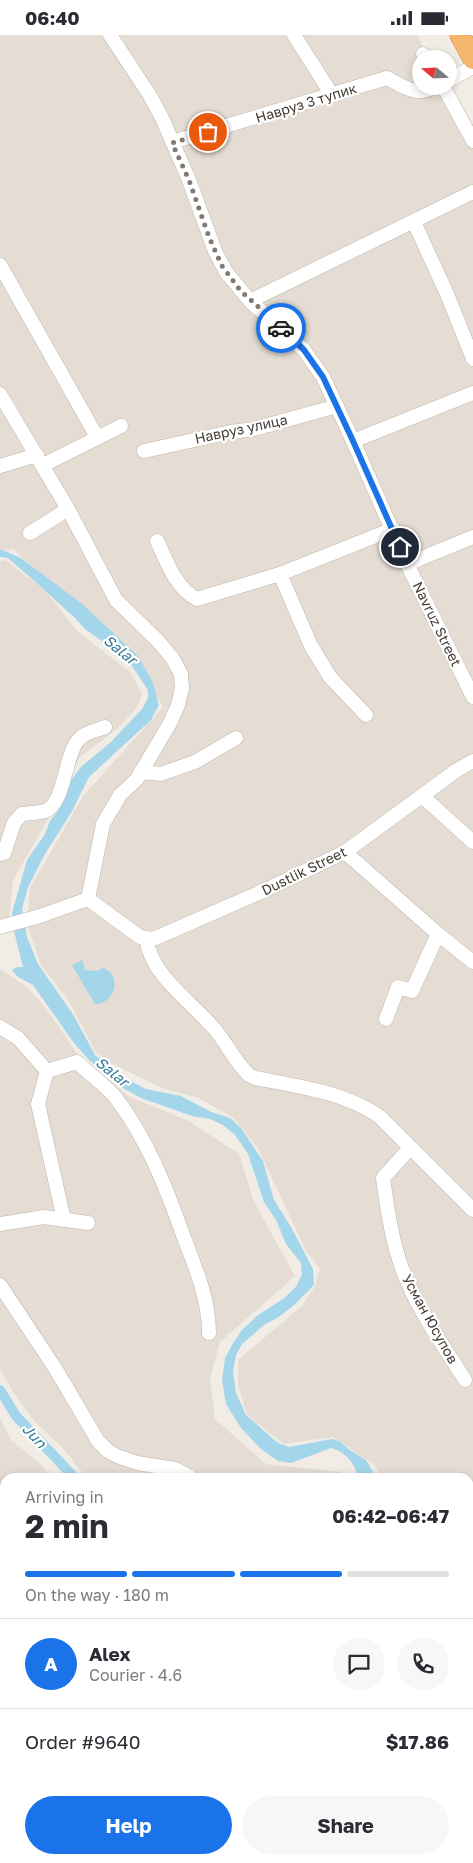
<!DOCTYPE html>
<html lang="en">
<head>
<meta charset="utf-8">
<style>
	:root { --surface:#fff; --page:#f7f7f7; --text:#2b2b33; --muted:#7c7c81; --line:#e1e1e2; --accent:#1a73e8 }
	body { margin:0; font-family:"Golos Text",sans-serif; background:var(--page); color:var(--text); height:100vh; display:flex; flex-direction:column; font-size:19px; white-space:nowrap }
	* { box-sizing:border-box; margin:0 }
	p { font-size:16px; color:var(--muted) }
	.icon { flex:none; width:28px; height:28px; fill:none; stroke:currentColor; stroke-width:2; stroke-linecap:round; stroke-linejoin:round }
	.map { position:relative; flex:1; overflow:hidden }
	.side { position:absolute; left:0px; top:1438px; width:474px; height:391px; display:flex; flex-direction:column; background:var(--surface); border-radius:15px 15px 0 0; box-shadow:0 2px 8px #0003 }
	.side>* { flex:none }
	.needle { width:32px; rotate:289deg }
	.buttons { position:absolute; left:412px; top:15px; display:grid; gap:10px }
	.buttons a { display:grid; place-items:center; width:45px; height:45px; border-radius:50%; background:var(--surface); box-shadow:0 2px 8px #0003; font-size:25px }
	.pin { position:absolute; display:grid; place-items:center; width:42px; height:42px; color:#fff; margin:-21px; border:2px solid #fff; border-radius:50%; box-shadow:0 1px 5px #0007 }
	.courier { position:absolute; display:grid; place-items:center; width:50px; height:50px; margin:-25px; border:4px solid #1a73e8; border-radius:50%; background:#fff; color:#222; box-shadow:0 1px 6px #0007 }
	.summary em { font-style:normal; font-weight:700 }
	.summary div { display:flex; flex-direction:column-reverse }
	.summary { display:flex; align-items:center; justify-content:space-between; height:85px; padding:0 25px }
	h1 { font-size:32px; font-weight:700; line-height:38px }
	.bar { display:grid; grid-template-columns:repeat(4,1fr); gap:8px 5px; align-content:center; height:60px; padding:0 25px }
	.bar i { height:6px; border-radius:4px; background:var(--line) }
	.bar .selected { background:var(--accent) }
	.bar p { grid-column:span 4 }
	.line { display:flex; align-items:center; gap:12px; padding:0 25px; border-top:1px solid var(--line) }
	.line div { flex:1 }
	.round { display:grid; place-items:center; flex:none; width:52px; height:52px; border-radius:26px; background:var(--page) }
	.action { display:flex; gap:10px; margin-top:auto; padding:10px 25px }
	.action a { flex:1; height:58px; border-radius:30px; background:var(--accent); color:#fff; font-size:20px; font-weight:700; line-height:58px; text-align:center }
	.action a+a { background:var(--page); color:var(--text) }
	.status { display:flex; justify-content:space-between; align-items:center; height:35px; padding:0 25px; background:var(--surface); direction:ltr }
	.status svg { height:14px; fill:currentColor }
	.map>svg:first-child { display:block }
</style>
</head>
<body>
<div class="status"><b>06:40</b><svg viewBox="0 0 49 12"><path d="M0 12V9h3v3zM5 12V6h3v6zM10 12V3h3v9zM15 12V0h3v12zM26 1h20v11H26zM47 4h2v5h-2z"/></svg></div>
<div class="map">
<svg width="473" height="1828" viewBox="0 0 473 1828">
	<rect width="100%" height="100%" fill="#f1ece5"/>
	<g fill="#e5ddd3">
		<polygon points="0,0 417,0 430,24 421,24 421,51 445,51 473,105 473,1472 469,1472 469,1442 381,1442 375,1430 333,1402 284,1409 247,1380 238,1350 238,1325 303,1270 314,1253 320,1234 306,1216 259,1115 234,1083 199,1063 162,1053 110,1028 96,1017 68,965 41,930 27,890 30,853 83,761 163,672 134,622 13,514 0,516"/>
		<polygon points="5,525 45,555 77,596 130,637 142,658 138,671 118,693 80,722 39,800 13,845 9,885 0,886 0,526"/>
		<polygon points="0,934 27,952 48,976 77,1019 128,1061 189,1086 239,1119 254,1167 295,1241 220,1307 210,1343 215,1384 266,1429 340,1437 341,1442 86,1442 62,1412 35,1387 13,1357 0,1334"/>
		<polygon points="0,1383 11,1405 41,1429 50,1442 5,1442 5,1824 445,1824 444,1828 0,1828"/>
		<polygon points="469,1492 473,1492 473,1761 469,1753"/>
	</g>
	<g fill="#a4d6eb">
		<path d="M0 514 21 523 81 568 137 620 152 645 159 670 151 685 89 742 71 778 45 819 28 852 22 874 27 902 38 929 74 981 95 1020 121 1041 146 1054 181 1061 211 1077 230 1083 241 1093 263 1126 274 1165 291 1192 313 1234 314 1250 293 1271 277 1283 264 1290 242 1309 236 1320 233 1337 236 1358 246 1380 278 1408 289 1412 332 1404 339 1406 350 1415 366 1425 376 1442H357C356 1428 344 1416 331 1413L291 1428 278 1426 261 1414 241 1393 226 1369 222 1345 225 1323 232 1310 242 1295 258 1280 283 1264 296 1252 302 1239 301 1228 286 1209 276 1185 264 1167 248 1119 235 1100 223 1090 210 1084 192 1081 141 1063 121 1052 89 1025 74 1008 33 950 18 942 12 935 17 932H23L14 896 12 878 27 825 45 799 50 786 60 773 68 749 81 732 111 707 142 674 148 663V655L128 625 85 594 75 583 40 551 8 523 0 522Z"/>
		<path d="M82 925 85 935 97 936 103 933C124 941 114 970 95 969L72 930Z"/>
	</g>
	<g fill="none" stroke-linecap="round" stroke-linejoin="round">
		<g stroke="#a4d6eb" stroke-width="10">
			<polyline points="0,1355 16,1381 74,1442"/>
			<polyline points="457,1828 459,1824"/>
		</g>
		<defs>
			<g id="minor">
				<polyline points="110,0 149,59 162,83 189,145 215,216 226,237 250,266 304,315 323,342 353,406 407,529 473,662"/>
				<polyline points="294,0 332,60"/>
				<polyline points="423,19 426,24"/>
				<polyline points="449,45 473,32"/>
				<polyline points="443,51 473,106"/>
				<path d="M172 107 387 43C406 53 416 62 437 51"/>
				<polyline points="414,187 447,259 473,324"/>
				<polyline points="0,230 97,402"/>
				<polyline points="250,266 473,157"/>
				<polyline points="0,359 68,474 116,565 158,606 173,624 181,639 182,653 178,670 170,688 137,744 120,760 103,789 88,864"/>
				<polyline points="353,406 473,358"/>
				<polyline points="144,416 231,397 254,394 337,371"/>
				<polyline points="43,430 121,391"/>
				<polyline points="0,431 37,420"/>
				<polyline points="30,498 68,474"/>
				<path d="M157 506C167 526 175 553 197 564L280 539 393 494"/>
				<polyline points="407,529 473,502"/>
				<polyline points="280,539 311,611 330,642 366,680"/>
				<polyline points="141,737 161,739 195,727 236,703"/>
				<polyline points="422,761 473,807"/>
				<polyline points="345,817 438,899 473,927"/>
				<path d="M0 819 4 818 14 788 22 779C29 778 38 778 45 776 66 768 64 718 80 703 86 697 98 695 105 692"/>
				<polyline points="88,864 140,902 152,904 158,902 263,856 345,817 457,735 473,726"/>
				<polyline points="0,892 40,881 88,864"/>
				<path d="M146 904C153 944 193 967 217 997 228 1011 236 1028 249 1040L255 1043C297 1051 343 1057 379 1081L473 1175"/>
				<polyline points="386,984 398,952 412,956 438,899"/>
				<polyline points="0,992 18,1003 47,1036"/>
				<path d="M47 1036 77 1027C89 1039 106 1050 116 1063 147 1104 166 1152 183 1200 195 1232 209 1263 209 1298"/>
				<polyline points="47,1036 38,1069 64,1185"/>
				<path d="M410 1113 383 1143C388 1179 393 1215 408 1248 422 1281 446 1315 465 1345"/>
				<polyline points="0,1189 44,1182 88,1188"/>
				<polyline points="0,1250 55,1333 98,1406 108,1416 117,1421 137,1428 175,1434 190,1442"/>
				<polyline points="0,1518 5,1516"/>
				<polyline points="0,1692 5,1694"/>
				<polyline points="469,1760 473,1769"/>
				<polyline points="130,1824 132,1828"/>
				<polyline points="256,1828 262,1824"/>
			</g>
			<polyline id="highway" points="460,0 473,24"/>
		</defs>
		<use href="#minor" stroke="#bfb6ab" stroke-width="15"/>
		<use href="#highway" stroke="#d28a3e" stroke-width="21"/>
		<use href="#minor" stroke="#fff" stroke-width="14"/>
		<use href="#highway" stroke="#f4b76d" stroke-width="20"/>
	</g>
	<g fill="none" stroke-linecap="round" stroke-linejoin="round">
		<polyline stroke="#807a73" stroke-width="5" stroke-dasharray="0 9" points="208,97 172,108 189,145 209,202 222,231 240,255 281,293"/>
		<polyline stroke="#1a73e8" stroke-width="6" points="281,293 304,315 323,342 353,406 400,512"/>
	</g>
	<g text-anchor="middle" stroke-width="4.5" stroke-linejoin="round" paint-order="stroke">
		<g font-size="14" fill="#433c35" stroke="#fff">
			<text transform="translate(306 68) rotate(-17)" y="5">Навруз 3 тупик</text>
			<text transform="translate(241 394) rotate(-12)" y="5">Навруз улица</text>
			<text transform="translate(437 589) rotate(64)" y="5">Navruz Street</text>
			<text transform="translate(304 836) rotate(-26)" y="5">Dustlik Street</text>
			<text transform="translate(430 1284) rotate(61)" y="5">Усман Юсупов</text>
		</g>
		<g font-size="15" font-style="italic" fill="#327998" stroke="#fff">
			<text transform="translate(120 615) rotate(39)" y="5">Salar</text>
			<text transform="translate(112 1037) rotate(39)" y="5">Salar</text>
			<text transform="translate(34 1401) rotate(47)" y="5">Jun</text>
		</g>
	</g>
</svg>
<div class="buttons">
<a><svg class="needle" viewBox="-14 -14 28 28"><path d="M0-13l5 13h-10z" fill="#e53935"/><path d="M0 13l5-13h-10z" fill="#7c7c81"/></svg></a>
</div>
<div class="pin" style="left:208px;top:97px;background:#ea580c"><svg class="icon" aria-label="bag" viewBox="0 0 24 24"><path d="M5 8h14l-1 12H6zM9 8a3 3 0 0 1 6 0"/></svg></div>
<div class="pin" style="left:400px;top:512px;background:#1f2937"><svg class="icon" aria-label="home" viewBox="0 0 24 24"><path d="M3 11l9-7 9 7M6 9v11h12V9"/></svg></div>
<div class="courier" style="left:281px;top:293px"><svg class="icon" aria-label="car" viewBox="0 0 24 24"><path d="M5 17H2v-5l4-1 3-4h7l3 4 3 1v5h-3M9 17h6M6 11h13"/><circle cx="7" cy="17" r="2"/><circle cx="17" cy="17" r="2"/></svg></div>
<section class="side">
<div class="summary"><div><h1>2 min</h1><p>Arriving in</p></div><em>06:42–06:47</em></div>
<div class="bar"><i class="selected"></i><i class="selected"></i><i class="selected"></i><i></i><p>On the way · 180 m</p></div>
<div class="line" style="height:90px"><b class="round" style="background:var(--accent);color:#fff">A</b><div><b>Alex</b><p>Courier · 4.6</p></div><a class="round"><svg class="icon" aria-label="chat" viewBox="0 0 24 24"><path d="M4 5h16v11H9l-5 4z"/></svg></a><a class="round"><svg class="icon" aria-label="phone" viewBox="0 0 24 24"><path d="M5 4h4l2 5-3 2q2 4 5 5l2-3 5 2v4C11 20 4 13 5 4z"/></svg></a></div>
<div class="line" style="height:65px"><div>Order #9640</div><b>$17.86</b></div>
<div class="action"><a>Help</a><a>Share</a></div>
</section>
</div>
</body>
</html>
